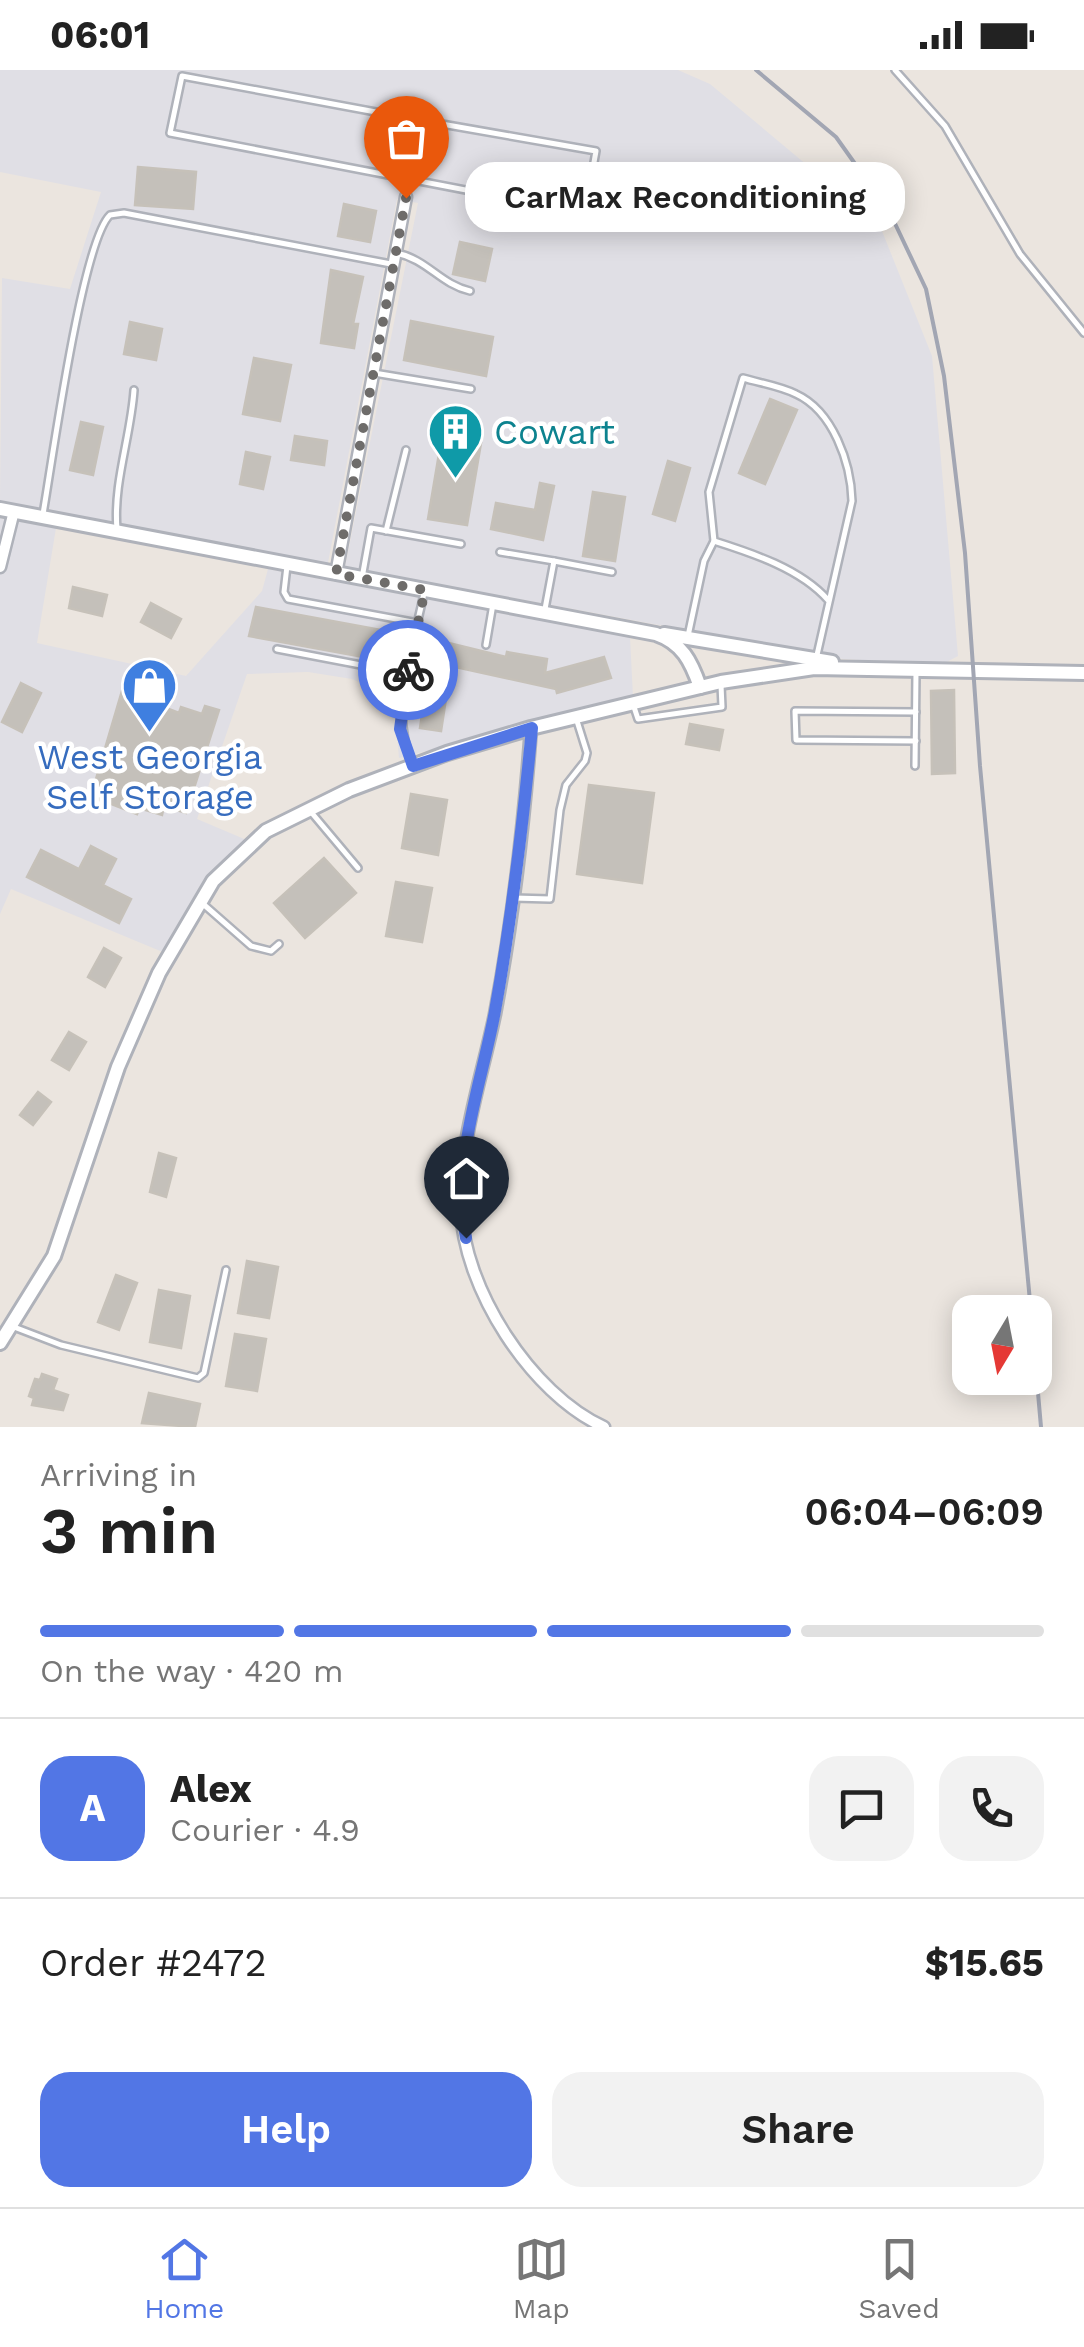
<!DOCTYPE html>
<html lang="en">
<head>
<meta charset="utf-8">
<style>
	:root { --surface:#fff; --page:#f2f2f2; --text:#222; --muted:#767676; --line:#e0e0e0; --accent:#5276e5 }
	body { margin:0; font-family:"Work Sans",sans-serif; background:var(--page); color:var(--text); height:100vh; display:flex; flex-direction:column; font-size:38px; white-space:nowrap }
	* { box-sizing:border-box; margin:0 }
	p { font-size:32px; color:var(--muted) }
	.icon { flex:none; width:55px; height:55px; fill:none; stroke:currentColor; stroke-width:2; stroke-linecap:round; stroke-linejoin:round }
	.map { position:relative; height:1357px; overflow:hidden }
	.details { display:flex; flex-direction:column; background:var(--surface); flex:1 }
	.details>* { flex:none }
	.needle { width:65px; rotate:190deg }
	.fabs { position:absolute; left:952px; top:1225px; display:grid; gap:20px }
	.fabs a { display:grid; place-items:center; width:100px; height:100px; border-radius:20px; background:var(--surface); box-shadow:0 5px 25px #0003; font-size:50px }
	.pin { position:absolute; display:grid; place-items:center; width:85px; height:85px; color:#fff; margin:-102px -42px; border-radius:50% 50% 50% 0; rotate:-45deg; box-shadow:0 0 10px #0007 }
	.pin .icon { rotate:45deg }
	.courier { position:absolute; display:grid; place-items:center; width:100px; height:100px; margin:-50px; border:8px solid #5276e5; border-radius:50%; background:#fff; color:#222; box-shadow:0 2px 12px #0007 }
	.bubble { position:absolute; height:70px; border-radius:30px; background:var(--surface); box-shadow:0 5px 25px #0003; font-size:32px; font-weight:600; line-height:70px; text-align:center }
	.summary em { font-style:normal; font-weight:600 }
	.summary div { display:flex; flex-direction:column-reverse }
	.summary { display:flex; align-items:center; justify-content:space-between; height:170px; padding:0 40px }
	h1 { font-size:65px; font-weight:600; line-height:75px }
	.bar { display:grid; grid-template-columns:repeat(4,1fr); gap:15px 10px; align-content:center; height:120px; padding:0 40px }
	.bar i { height:12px; border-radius:8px; background:var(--line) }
	.bar .selected { background:var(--accent) }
	.bar p { grid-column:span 4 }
	.line { display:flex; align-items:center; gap:25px; padding:0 40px; border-top:2px solid var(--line) }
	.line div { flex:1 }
	.round { display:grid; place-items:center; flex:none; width:105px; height:105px; border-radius:30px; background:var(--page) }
	.action { display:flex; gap:20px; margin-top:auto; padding:20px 40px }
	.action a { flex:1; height:115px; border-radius:30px; background:var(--accent); color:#fff; font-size:40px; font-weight:600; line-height:115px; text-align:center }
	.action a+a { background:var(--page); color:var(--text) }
	.status { display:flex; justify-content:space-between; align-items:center; height:70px; padding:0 50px; background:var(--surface); direction:ltr }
	.status svg { height:28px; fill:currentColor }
	.dock { display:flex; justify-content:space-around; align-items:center; height:140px; border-top:2px solid var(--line); background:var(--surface); font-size:28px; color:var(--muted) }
	.dock a { display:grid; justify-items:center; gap:5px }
	.dock .selected { color:var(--accent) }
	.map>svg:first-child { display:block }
</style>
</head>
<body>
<div class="status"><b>06:01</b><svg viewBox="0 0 49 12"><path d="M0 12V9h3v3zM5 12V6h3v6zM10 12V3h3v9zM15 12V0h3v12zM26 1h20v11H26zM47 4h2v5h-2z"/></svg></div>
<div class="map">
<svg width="1084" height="1357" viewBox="0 0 1084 1357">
	<rect width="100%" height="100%" fill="#ebe5df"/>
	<g fill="#e0dfe5">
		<polygon points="0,0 678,0 710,14 880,156 932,286 958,586 941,595 843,589 345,497 418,133 397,129 327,498 0,432 2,208 70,219 101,122 0,102"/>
		<polygon points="0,448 56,458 37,573 186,606 262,521 268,499 630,567 633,627 399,688 395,643 381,622 352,609 308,602 247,604 197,749 249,771 165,883 11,819 0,844"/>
	</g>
	<g fill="#c4c0ba" stroke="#c6c1b9" stroke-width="2.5">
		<polygon points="138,97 196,102 193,139 135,135"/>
		<polygon points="344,134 376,141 370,172 338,166"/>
		<polygon points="460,172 492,179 485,211 453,204"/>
		<polygon points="331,200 363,207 353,254 358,254 354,278 321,273"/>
		<polygon points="411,251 493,267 486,306 404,290"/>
		<polygon points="130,252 162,259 156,290 124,284"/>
		<polygon points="254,288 291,295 280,351 243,344"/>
		<polygon points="770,329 797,340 765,414 739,403"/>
		<polygon points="81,352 103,357 93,405 70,400"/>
		<polygon points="295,366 327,371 324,395 291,390"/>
		<polygon points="442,366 481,373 467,455 428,449"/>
		<polygon points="246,382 270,387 263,419 240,414"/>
		<polygon points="668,391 690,398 675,451 653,444"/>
		<polygon points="540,413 554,416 543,470 491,459 496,433 535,440"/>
		<polygon points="593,422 625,427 615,491 583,486"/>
		<polygon points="73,517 107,525 102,546 69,538"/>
		<polygon points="151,533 181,549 171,568 141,552"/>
		<polygon points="256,537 408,565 402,594 249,566"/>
		<polygon points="420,566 506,587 507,582 547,589 545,603 604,587 611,608 557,623 556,619 451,596 441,661 420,658 428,605 414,602"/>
		<polygon points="21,613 41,623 22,662 2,652"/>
		<polygon points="954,620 955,703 932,704 931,621"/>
		<polygon points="122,621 179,643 181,637 202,644 205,636 219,640 186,743 164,736 162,745 139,738 137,744 91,726"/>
		<polygon points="690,654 723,660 719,680 686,674"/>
		<polygon points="589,715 654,723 642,813 577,804"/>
		<polygon points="411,724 447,730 438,785 402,778"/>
		<polygon points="91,776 116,789 103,815 131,829 119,853 27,807 41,780 79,799"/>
		<polygon points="324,788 356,823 305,868 274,833"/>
		<polygon points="396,812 432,818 422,872 386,866"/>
		<polygon points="104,878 121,888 105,917 88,907"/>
		<polygon points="69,962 86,972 69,1000 52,990"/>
		<polygon points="38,1022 51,1032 33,1055 20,1045"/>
		<polygon points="159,1083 176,1088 166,1127 150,1122"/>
		<polygon points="247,1191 278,1197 269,1248 238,1243"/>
		<polygon points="116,1205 137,1213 119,1260 98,1252"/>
		<polygon points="159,1220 190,1226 181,1278 150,1272"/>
		<polygon points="235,1264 266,1269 257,1321 226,1316"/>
		<polygon points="42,1304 57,1309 53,1320 68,1325 63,1340 32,1335 34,1328 29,1326 35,1309 40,1310"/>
		<polygon points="149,1323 200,1334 195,1357 142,1353"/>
	</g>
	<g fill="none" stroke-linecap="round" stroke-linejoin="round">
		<defs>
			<g id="service">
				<polyline points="895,0 945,56 1020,184 1084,263"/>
				<polyline points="406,125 419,50 182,6 170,63 585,143 596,81 419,50"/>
				<path d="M396 183C427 189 440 214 470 221"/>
				<polyline points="374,303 471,319"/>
				<path d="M43 444C52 393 82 172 110 145L124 143 391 194"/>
				<path d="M117 459C113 413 131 366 134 320"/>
				<polyline points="386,461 406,380"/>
				<polyline points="500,482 554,491"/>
				<polyline points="287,496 284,522 288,529 418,553"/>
				<polyline points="362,508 371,458 461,474"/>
				<polyline points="545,539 554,491 612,502"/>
				<polyline points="688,566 704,491 714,471"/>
				<polyline points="486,575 493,534"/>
				<polyline points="277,579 408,604"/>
				<path d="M817 585 852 431C851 393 833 341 796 324 780 316 760 313 743 308L709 422 714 471C752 483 801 499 828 530"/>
				<polyline points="633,634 638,649 722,637 721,615"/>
				<polyline points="916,642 795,641 796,670 916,671"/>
				<path d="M412 693C389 640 413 578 424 523"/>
				<polyline points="915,696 916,602"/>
				<polyline points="311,742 358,798"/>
				<polyline points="514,828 550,829 560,740 566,715 585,691 587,683 577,651"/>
				<polyline points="202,833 251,876 271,881 279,874"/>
				<polyline points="14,1257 61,1275 198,1308 204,1303 226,1200"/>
			</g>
			<g id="minor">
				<polyline points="0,497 14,441"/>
				<polyline points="336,504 406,127"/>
				<path d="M531 658C524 754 513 849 495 944 482 1007 459 1072 461 1138 463 1218 531 1324 604 1357"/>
			</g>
			<g id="tertiary">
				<path d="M0 439 656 564C682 573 691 591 700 617"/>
				<polyline points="664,564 832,592"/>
				<polyline points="0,1273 54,1186 118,997 159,903 213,811 266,761 349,720 447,683 531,658 721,612 814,598 1084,603"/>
			</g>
		</defs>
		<use href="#service" stroke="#afb2ba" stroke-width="10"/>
		<use href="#minor" stroke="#afb2ba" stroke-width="15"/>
		<use href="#tertiary" stroke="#afb2ba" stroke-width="18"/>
		<use href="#service" stroke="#fff" stroke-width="5"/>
		<use href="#minor" stroke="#fff" stroke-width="10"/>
		<use href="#tertiary" stroke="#fff" stroke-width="12"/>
		<g stroke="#a2a6b3" stroke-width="4">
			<polyline points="756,0 836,67 890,143 926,219 944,306 965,483 980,696 1031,1242"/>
			<polyline points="1035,1289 1041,1357"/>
		</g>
	</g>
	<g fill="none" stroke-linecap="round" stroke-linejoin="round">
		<polyline stroke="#6e6c6a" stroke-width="10" stroke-dasharray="0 18" points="406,128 336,504 425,520 408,600"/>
		<path stroke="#5276e5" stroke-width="12" d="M408 600 400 659 413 696 532 658C523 753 512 847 495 941 481 1016 451 1092 466 1168"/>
	</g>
	<defs>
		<symbol id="building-pin" viewBox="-11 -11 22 30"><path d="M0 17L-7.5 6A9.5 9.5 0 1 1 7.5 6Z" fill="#0f9aa8" stroke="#fff"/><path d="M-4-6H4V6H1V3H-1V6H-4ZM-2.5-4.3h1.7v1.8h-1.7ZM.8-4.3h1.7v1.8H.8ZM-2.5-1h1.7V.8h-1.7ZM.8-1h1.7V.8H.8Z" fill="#fff"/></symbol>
		<symbol id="shop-pin" viewBox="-11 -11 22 30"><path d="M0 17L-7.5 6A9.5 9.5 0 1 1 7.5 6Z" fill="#3f7fe0" stroke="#fff"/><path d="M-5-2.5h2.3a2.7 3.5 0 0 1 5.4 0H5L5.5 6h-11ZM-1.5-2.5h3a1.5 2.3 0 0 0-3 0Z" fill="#fff"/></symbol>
	</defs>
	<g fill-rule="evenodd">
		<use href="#building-pin" x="424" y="330" width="63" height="86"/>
		<use href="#shop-pin" x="118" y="584" width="63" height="86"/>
	</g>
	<g text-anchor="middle" stroke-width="9" stroke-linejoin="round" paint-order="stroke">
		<g font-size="35" fill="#0d838f" stroke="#fff" text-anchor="start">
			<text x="494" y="374">Cowart</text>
		</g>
		<g font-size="35" fill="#366cbe" stroke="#fff">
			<text x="150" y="699">West Georgia<tspan x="150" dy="40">Self Storage</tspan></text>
		</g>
	</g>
</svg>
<div class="fabs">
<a><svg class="needle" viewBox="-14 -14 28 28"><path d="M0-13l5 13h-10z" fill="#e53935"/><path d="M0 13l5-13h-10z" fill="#767676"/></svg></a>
</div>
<div class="pin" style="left:406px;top:128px;background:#ea580c"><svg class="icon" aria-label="bag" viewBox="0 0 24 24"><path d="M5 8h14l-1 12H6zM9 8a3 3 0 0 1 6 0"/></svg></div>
<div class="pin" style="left:466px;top:1168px;background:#1f2937"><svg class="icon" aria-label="home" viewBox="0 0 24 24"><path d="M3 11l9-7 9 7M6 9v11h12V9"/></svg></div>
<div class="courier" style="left:408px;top:600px"><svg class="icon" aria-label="bike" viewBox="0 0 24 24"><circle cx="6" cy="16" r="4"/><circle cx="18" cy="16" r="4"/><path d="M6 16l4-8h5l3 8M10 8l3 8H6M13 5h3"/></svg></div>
<div class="bubble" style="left:465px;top:92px;width:440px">CarMax Reconditioning</div>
</div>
<section class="details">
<div class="summary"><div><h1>3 min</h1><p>Arriving in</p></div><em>06:04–06:09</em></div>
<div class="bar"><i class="selected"></i><i class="selected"></i><i class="selected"></i><i></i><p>On the way · 420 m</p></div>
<div class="line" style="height:180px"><b class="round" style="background:var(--accent);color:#fff">A</b><div><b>Alex</b><p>Courier · 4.9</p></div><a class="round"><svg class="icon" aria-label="chat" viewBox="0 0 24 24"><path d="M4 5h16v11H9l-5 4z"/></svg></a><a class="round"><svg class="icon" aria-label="phone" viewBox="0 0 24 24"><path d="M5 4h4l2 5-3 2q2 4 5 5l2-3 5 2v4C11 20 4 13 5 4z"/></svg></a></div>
<div class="line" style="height:130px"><div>Order #2472</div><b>$15.65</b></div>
<div class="action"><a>Help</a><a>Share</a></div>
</section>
<nav class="dock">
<a class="selected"><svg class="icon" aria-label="home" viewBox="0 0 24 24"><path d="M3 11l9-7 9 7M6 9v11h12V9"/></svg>Home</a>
<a><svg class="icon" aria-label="map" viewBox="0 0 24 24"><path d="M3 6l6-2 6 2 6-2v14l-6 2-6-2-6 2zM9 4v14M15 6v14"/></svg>Map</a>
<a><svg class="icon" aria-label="saved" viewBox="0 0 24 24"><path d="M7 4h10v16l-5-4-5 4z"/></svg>Saved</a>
</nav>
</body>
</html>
